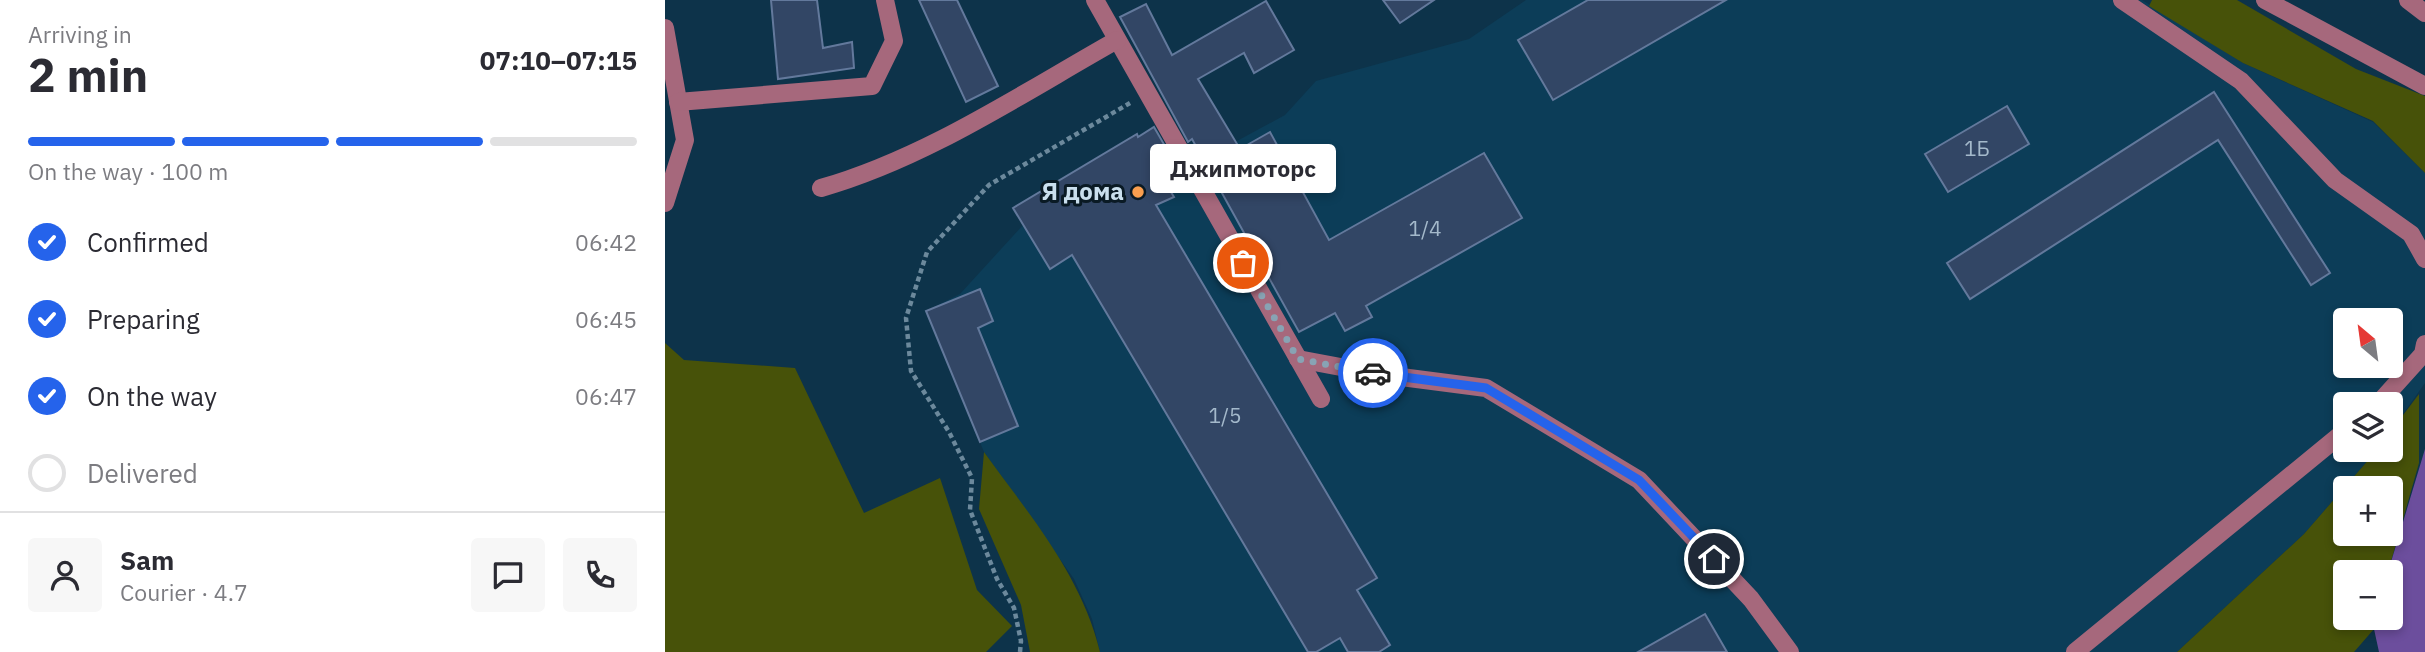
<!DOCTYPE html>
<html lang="en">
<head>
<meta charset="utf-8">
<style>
	:root { --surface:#fff; --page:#f7f7f7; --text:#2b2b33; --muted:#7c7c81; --line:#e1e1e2; --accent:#2563eb }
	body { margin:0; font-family:"IBM Plex Sans",sans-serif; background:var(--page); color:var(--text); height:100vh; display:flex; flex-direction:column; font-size:26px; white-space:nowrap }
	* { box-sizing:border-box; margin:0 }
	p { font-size:23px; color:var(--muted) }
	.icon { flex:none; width:38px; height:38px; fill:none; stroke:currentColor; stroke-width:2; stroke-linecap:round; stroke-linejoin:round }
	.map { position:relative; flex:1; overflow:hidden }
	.drawer { display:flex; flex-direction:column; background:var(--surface); width:665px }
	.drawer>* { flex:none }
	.needle { width:46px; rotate:331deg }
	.tools { position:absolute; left:1668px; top:308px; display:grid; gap:14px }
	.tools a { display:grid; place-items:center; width:70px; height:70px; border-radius:7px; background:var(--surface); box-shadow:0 4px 10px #0003; font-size:35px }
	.pin { position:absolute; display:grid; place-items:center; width:60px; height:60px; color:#fff; margin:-30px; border:4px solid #fff; border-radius:50%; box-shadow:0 2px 7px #0007 }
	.courier { position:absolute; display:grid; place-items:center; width:70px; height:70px; margin:-35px; border:5px solid #2563eb; border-radius:50%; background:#fff; color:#222; box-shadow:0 2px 9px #0007 }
	.bubble { position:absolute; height:49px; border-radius:7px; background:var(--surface); box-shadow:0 4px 10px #0003; font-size:23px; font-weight:800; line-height:49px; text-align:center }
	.head em { font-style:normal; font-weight:800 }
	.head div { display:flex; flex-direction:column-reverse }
	.head { display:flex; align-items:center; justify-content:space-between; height:119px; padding:0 28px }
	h1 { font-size:46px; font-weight:800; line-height:52px }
	.bar { display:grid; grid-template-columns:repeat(4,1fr); gap:10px 7px; align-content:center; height:84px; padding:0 28px }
	.bar i { height:9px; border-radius:5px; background:var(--line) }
	.bar .current { background:var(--accent) }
	.bar p { grid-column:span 4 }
	.line { display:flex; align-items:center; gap:18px; padding:0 28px; border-top:2px solid var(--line) }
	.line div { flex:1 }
	.round { display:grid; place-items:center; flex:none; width:74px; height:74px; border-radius:7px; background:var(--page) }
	ol { padding:0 28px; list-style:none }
	li { display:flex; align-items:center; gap:21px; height:77px }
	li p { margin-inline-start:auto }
	li .icon { padding:7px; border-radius:50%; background:var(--accent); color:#fff; stroke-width:4 }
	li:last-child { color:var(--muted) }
	li i { width:38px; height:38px; border:4px solid var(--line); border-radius:50% }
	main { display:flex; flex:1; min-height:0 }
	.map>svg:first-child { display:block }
</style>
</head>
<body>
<main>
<section class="drawer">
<div class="head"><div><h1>2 min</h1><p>Arriving in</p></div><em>07:10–07:15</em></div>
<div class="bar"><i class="current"></i><i class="current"></i><i class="current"></i><i></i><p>On the way · 100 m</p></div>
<ol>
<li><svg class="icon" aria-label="check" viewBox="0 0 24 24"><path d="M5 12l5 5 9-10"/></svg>Confirmed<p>06:42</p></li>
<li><svg class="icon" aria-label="check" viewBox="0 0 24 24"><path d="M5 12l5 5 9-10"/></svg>Preparing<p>06:45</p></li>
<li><svg class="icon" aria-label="check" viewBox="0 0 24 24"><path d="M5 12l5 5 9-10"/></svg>On the way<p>06:47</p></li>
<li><i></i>Delivered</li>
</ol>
<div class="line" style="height:126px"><a class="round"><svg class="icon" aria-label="person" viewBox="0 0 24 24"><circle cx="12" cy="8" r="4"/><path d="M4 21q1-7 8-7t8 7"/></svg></a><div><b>Sam</b><p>Courier · 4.7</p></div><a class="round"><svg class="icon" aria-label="chat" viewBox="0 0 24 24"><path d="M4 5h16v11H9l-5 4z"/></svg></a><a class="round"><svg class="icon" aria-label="phone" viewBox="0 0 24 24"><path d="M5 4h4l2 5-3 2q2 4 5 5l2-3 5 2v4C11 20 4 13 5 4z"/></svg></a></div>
</section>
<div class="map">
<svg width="1760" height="652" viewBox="0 0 1760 652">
	<rect width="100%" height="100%" fill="#0d334a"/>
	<path fill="#0c3d58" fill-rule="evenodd" d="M861 0H1477L1578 63 1708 122 1760 173V383L1726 431V404H1680V450H1712L1639 534 1512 652H435L427 619 409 579 319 452 261 311 295 294 358 225 348 208 472 134 500 180 620 115 651 81 804 39ZM1680 320H1726V366H1680Z"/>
	<g fill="#475209" fill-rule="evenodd">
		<polygon points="1487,0 1572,0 1691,69 1760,96 1760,173 1708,121 1578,63 1484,6"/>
		<polygon points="0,343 19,360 130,368 199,513 275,478 312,590 347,626 321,652 0,652"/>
		<path d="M1754 394V463L1723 572H1680V618H1712L1709 629 1689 652H1512L1639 534 1712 450H1726V431ZM1680 488H1726V534H1680Z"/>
		<path d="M319 452C365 516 416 574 435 652H365L356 605 314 509Z"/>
	</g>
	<polygon fill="#6c4e9d" points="1760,449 1760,652 1714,652 1709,629 1712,618 1726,618 1723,572"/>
	<g fill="#324665" stroke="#63799c" stroke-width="2">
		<polygon points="106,0 152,0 158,48 187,42 189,68 113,79"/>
		<polygon points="254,0 292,0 333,86 301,102"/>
		<polygon points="718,0 769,0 735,23"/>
		<polygon points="923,0 1061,0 888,100 853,40"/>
		<polygon points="601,1 629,50 589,73 579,53 533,79 575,149 605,132 664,240 819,153 857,218 701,306 707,317 680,331 670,313 634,332 527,139 523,142 455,17 481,4 507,55"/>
		<polygon points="1549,92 1665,273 1646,285 1553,140 1305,299 1282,263"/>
		<polygon points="1342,106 1364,144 1283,192 1260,154"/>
		<polygon points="489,127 504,153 488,162 509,197 491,205 712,578 692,590 725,645 714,652 683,652 675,638 651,652 643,652 407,255 385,269 348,208 472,134 473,137"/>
		<polygon points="315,289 328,321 313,328 353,426 315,442 261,311"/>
		<polygon points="1040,614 1062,652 973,652"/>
	</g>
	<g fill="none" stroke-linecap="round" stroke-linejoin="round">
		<polyline stroke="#6c899c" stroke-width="4.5" stroke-dasharray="5 3.5" stroke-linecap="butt" points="355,652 356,641 349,608 332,579 305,510 307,478 284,432 246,371 241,318 262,252 324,185 465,103"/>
		<g stroke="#a6687c" stroke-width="18">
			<polyline points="430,0 656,399"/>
			<polyline points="1457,0 1576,81 1670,180 1746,234 1760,259"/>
			<polyline points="1600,0 1760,86"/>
			<polyline points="1743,0 1760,13"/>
			<polyline points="0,28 20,140 0,203"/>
			<polyline points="13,102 207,86 229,41 220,0"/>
			<path d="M156 188C261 158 356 94 452 40"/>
			<polyline points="633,359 713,374 821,388 974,480 1086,599 1125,652"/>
			<polyline points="1713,404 1758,354 1760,344"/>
			<polyline points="1410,652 1680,431"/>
		</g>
	</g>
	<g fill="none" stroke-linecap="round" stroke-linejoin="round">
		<polyline stroke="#88a3b4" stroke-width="7" stroke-dasharray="0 12.6" points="578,263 633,359 708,373"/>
		<polyline stroke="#2563eb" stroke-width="9" points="708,373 821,388 974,480 1049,559"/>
	</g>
	<circle fill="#fa9f4f" stroke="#0a1a24" stroke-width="2.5" cx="473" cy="192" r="7"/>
	<g text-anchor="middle" stroke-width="6" stroke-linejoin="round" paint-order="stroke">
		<g font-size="21" fill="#a4b9cb">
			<text x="1312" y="156">1Б</text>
			<text x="760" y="236">1/4</text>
			<text x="560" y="423">1/5</text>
		</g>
		<g font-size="24" font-weight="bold" fill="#cadfed" stroke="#0a1a24" text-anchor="end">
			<text x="459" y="200">Я дома</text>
		</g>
	</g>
</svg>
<div class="tools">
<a><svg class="needle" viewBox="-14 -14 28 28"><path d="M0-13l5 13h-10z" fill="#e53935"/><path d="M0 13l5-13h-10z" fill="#7c7c81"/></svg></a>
<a><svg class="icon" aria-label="layers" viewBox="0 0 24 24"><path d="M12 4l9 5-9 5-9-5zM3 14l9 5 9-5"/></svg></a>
<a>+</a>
<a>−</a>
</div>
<div class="pin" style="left:578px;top:263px;background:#ea580c"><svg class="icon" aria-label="bag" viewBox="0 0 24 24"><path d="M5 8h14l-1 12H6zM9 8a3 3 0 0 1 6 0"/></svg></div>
<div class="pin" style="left:1049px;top:559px;background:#1f2937"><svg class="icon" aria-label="home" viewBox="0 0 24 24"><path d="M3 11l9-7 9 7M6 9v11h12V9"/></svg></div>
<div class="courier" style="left:708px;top:373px"><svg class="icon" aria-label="car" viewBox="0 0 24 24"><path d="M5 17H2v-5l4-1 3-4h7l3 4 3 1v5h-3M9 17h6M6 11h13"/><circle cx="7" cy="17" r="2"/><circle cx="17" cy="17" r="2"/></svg></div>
<div class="bubble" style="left:485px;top:144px;width:186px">Джипмоторс</div>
</div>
</main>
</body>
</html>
